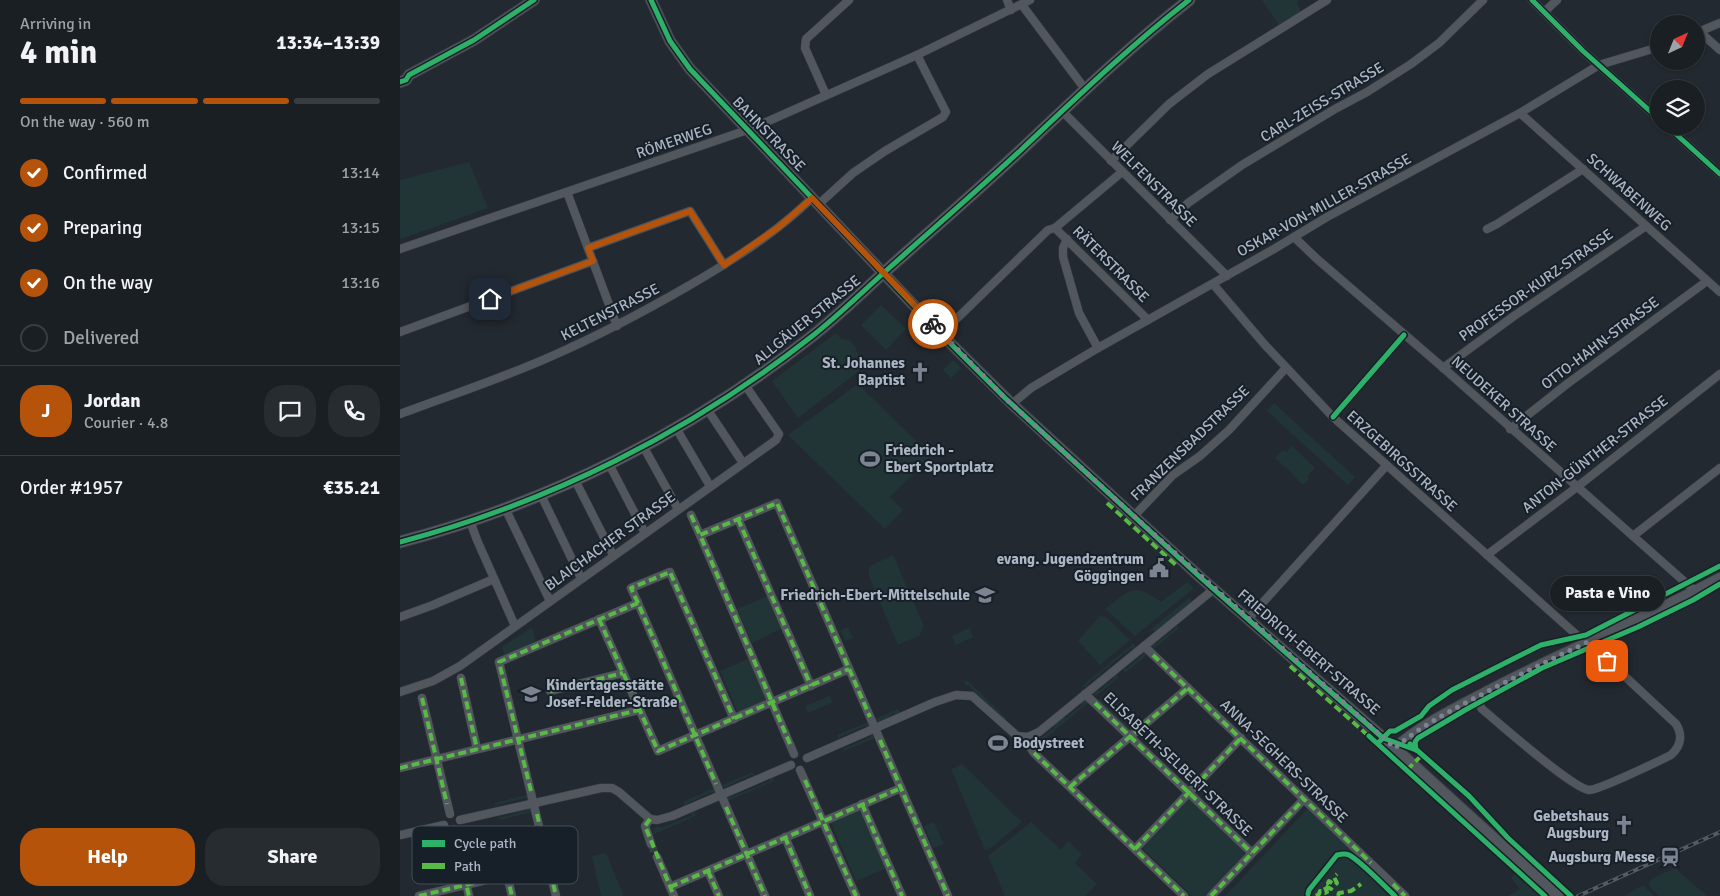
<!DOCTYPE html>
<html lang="en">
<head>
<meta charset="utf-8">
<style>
	:root { --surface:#1a1f24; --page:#272c31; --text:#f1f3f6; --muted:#9fa2a6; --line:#383d41; --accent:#b45309 }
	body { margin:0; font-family:Signika,sans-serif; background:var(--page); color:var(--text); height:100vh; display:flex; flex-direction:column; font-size:19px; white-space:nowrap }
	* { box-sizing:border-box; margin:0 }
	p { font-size:16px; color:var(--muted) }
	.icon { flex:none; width:28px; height:28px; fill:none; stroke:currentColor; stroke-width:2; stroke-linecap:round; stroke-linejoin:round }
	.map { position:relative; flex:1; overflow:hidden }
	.panel { display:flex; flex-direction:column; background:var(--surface); width:400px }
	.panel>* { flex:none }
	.needle { width:32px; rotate:43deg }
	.buttons { position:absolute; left:1250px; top:15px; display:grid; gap:10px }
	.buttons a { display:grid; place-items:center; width:55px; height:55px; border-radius:50%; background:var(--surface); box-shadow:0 1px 4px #0004,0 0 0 1px var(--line); font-size:25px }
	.pin { position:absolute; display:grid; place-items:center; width:42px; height:42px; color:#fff; margin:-21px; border-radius:10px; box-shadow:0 2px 8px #0006 }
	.courier { position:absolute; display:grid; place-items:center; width:50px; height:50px; margin:-25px; border:4px solid #b45309; border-radius:50%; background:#fff; color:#222; box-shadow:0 1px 6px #0007 }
	.bubble { position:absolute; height:35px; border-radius:18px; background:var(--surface); box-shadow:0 1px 4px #0004,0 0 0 1px var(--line); font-size:16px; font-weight:700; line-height:35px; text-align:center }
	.summary em { font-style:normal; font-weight:700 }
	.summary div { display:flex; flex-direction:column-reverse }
	.summary { display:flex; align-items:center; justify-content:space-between; height:85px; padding:0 20px }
	h1 { font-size:32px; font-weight:700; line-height:38px }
	.bar { display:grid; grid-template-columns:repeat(4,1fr); gap:8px 5px; align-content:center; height:60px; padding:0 20px }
	.bar i { height:6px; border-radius:4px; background:var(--line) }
	.bar .selected { background:var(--accent) }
	.bar p { grid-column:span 4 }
	.line { display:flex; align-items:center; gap:12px; padding:0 20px; border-top:1px solid var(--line) }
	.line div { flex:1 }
	.round { display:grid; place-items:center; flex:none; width:52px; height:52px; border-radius:20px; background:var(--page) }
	ol { padding:0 20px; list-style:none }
	li { display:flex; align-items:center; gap:15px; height:55px }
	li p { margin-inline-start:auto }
	li .icon { padding:5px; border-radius:50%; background:var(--accent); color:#fff; stroke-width:4 }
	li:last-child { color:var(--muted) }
	li i { width:28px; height:28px; border:2px solid var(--line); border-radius:50% }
	.button { display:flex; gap:10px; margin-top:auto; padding:10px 20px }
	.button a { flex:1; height:58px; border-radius:20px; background:var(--accent); color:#fff; font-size:20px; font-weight:700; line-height:58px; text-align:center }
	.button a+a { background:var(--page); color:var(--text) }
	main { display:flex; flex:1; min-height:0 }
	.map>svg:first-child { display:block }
</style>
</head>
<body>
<main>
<section class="panel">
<div class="summary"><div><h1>4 min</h1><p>Arriving in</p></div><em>13:34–13:39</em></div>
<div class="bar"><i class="selected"></i><i class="selected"></i><i class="selected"></i><i></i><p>On the way · 560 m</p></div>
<ol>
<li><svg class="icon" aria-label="check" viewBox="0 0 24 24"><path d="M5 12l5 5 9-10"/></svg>Confirmed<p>13:14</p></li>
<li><svg class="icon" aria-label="check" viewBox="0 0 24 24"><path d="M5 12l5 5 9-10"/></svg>Preparing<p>13:15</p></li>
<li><svg class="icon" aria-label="check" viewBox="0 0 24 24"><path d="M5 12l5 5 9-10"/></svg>On the way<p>13:16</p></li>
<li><i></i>Delivered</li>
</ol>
<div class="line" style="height:90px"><b class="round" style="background:var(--accent);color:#fff">J</b><div><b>Jordan</b><p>Courier · 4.8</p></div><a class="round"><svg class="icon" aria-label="chat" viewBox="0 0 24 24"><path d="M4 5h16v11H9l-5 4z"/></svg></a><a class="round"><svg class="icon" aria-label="phone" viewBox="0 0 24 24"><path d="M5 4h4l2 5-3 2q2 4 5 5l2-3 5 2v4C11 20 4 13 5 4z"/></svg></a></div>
<div class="line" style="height:65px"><div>Order #1957</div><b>€35.21</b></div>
<div class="button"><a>Help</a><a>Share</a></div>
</section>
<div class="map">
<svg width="1320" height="896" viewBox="0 0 1320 896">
	<rect width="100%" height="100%" fill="#232930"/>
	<g fill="#213436">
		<polygon points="862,0 900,0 897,2 901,11 879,25"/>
		<polygon points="69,162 88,208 1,239 0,236 0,180"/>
		<polygon points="481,305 506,329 486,350 461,325"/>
		<polygon points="436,333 441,339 449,340 455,346 463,368 398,418 372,381"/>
		<polygon points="553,360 561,368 551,378 543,370"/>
		<polygon points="458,384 531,456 490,497 503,510 485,529 388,435"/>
		<polygon points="874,403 955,477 948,485 867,411"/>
		<polygon points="892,446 915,468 907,476 909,479 903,485 893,475 893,474 875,458 883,450 887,452"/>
		<polygon points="493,555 524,626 519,636 498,645 468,574 470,566"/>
		<path d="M787 582 794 588 735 636 705 609C730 590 733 582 761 602Z"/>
		<polygon points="368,596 382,628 352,643 337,609"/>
		<polygon points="789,598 792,601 755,632 753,630 751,631 750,630"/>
		<polygon points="700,616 706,617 730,640 700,665 678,641"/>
		<polygon points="776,624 779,628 754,649 751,645 752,644 755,644 775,628"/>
		<polygon points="132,627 136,643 105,656 102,647"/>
		<polygon points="448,627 453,638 445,641 440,630"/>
		<polygon points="569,628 573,637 556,645 552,636"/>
		<polygon points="734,643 735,648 733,649 731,648 687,685 687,688 682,686"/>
		<polygon points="743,651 747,655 725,673 722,669 727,668 742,655 741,653"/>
		<polygon points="350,658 366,698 363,703 341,713 338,713 320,671"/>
		<polygon points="715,674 719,677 695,697 693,693 696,690 699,691 714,678 713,676"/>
		<polygon points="564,681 568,681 606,718 604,720 568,685 565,685"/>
		<polygon points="430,696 433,702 408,713 405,706"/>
		<polygon points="685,699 689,702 635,747 634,744 636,740 638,740 654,728 653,725 664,717 666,718 682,705 681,703"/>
		<polygon points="700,699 732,730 727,730 697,701"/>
		<polygon points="498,709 500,713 496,715 494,713 489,716 489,718 479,723 475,719"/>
		<polygon points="468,722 470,727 467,728 465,726 440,737 439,740 437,735"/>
		<polygon points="472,734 475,738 444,751 442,747 445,748 470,737"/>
		<polygon points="562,764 622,822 592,847 585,850 551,769"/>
		<polygon points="353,772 355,776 351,775 326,787 325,790 322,785"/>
		<polygon points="372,777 374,781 328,801 327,796 331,797 370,781 370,778"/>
		<polygon points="314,788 316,793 314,794 312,792 286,804 285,807 283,802"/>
		<polygon points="127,795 129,800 126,800 125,798 97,805 96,808 95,803"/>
		<polygon points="788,797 843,849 844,858 808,896 792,896 741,847"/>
		<polygon points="905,806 858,855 857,854 901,807"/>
		<polygon points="129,807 131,807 132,812 100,820 98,815 101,817 128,810"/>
		<polygon points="908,808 1001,896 825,896"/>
		<polygon points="455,810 460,811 463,814 487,868 456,881 431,823 433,820"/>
		<polygon points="294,811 296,816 252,835 254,828 259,826 261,828 292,815 292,812"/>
		<polygon points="534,822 544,844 533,848 524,826"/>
		<polygon points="631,822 661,850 668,841 682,854 675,863 697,884 685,896 605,896 588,856"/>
		<polygon points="206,853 224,896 201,896 192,856"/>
		<polygon points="853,858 854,859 819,896 816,896"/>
		<polygon points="1275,868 1307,896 1259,896 1250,887 1249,883 1251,879"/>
		<polygon points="1115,873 1141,896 1108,896 1120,889 1111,878"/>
		<polygon points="1243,885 1254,896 1224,896"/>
	</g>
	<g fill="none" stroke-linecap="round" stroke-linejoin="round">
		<polyline stroke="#373e46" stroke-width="8" stroke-dasharray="8 4" stroke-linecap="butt" points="251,844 257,857"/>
		<defs>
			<g id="minor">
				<polyline points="607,0 611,10"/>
				<polyline points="1132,0 1183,51 1259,119"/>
				<polyline points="622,5 685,89"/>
				<polyline points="1144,12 1157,0"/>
				<polyline points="1300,32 1320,50"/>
				<polyline points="1296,33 1320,23"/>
				<polyline points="426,95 405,48 406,39 449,0"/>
				<polyline points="662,111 827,276"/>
				<polyline points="1120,113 1320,292"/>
				<polyline points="1267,126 1320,174"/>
				<polyline points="711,161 769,104 808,74 927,0"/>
				<polyline points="167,192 217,326"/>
				<polyline points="419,204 453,173 485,151 543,117 546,112 517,55"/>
				<polyline points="770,220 788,203 842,165 935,109 967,92 1011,64 1039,43 1083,0"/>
				<polyline points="655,228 748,320"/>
				<polyline points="1087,229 1097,224 1183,169"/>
				<polyline points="894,237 917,259 1040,365 1295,591"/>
				<polyline points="667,239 663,248 663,257 679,313 698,348"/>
				<polyline points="188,248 290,211 324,265"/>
				<polyline points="0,249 353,128 517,55 630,0"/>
				<path d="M813 284 865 345 933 417 1180 638 1188 642 1276 724C1283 735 1281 746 1271 755 1259 761 1199 790 1189 790 1172 788 1100 724 1082 709L1075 697"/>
				<polyline points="0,332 193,261"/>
				<polyline points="541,334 648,230 655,228 722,172"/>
				<polyline points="1043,368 1114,316 1246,226"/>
				<polyline points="612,404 631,388 698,348 874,249 927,217 1120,113 1199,65 1259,47"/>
				<polyline points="307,409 343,463"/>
				<path d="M0 414C51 395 103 378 152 356 200 335 245 311 290 285 333 260 376 233 412 198"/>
				<polyline points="276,428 310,486"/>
				<polyline points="1110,429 1167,384 1307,281"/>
				<polyline points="243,446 278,509"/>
				<polyline points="209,464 245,533"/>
				<polyline points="175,480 213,555"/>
				<polyline points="141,495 181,578"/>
				<polyline points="105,508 150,601"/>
				<polyline points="291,515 300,535"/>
				<polyline points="734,516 773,475 800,456 829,430 886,368"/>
				<polyline points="338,519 411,686"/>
				<polyline points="70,521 77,540 115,626"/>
				<polyline points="1233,536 1320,468"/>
				<polyline points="1087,555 1177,487 1320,374"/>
				<polyline points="238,603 231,588 270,572 334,719"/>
				<polyline points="0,617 33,605 94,579"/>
				<polyline points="199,619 258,751 449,669"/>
				<polyline points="848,619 986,466"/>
				<polyline points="744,646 1005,896"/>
				<polyline points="61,678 77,749"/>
				<polyline points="150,691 223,673"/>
				<polyline points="0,692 33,681 60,666 376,440 379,434 345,385"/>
				<polyline points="685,694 852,853"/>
				<polyline points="22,698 50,814"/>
				<polyline points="623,737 634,753 784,896"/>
				<polyline points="394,754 300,535 377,503 548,896"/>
				<polyline points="407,758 535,702 556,695 572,696 617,736 628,737 639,732 814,589"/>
				<polyline points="0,768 239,710"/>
				<polyline points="400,770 456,896"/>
				<polyline points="670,787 788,688"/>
				<polyline points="462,804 502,896"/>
				<polyline points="250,819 245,826 251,844"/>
				<polyline points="60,820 201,788 212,788 219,792 250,819 257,820 272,816 391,765"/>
				<polyline points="54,830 69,896"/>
				<polyline points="0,835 44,825"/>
				<polyline points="385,837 410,896"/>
				<polyline points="735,849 841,738"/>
				<polyline points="257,857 274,896"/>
				<polyline points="308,871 319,896"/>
				<polyline points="107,875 112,896"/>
				<polyline points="270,887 501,788"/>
				<polyline points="19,896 149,865"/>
				<polyline points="156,896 99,662 238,603 365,896"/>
				<polyline points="811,896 904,799"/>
			</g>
			<g id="tertiary">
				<polyline points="251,0 270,41 290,69 541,334 612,404 800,577 995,748 1158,896"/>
				<polyline points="0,82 6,80 9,75 74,40 134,0"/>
				<path d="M995 748C1022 724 1056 708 1088 691 1164 651 1244 619 1320 578"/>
			</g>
			<path id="secondary" d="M0 542C149 503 290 432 411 337 438 316 462 292 488 269 533 229 578 190 622 149 676 98 730 46 789 0"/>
		</defs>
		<use href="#minor" stroke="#3f4349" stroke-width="9"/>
		<use href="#tertiary" stroke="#3f4349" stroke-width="12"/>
		<use href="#secondary" stroke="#3f4349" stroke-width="13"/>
		<use href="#minor" stroke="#52575e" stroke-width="8"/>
		<use href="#tertiary" stroke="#52575e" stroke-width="10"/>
		<use href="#secondary" stroke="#575c63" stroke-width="11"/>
		<defs>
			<polyline id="rail" points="1178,896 1320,832"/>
		</defs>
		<use href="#rail" stroke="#565b62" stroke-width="4"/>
		<use href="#rail" stroke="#172029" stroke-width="2" stroke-dasharray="5.5" stroke-linecap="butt"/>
		<g stroke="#58b947" stroke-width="4" stroke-dasharray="8 4" stroke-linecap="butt">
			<polyline points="707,503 776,565"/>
			<polyline points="291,515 300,535"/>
			<polyline points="338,519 411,686"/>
			<polyline points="238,603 231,588 270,572 334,719"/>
			<polyline points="199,619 258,751 449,669"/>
			<polyline points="753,655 971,863"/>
			<polyline points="890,666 972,739"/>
			<polyline points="61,678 77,749"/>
			<polyline points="150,691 223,673"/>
			<polyline points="22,698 47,804"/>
			<polyline points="695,703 852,853"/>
			<polyline points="480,740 548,896"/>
			<polyline points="390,744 300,535 377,503 470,717"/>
			<polyline points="634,753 784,896"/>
			<polyline points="0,768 239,710"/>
			<polyline points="1007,770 1022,755"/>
			<polyline points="405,780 456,896"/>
			<polyline points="670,787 788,688"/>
			<polyline points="131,791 99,662 238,603 316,784"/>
			<polyline points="462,804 502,896"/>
			<polyline points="326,807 365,896"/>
			<polyline points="137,814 156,896"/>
			<polyline points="250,819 245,826 274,896"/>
			<polyline points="385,837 410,896"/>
			<polyline points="56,841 69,896"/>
			<polyline points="735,849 841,738"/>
			<polyline points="308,871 319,896"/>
			<polyline points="107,875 112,896"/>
			<polyline points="993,884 1005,896"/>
			<polyline points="270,887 501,788"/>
			<polyline points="19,896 149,865"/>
			<polyline points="811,896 904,799"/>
			<polyline points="916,896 919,894 920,891 925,893 927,892 924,885 931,889 932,887 928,883 929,881 935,885 937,883 934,877 937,874"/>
			<polyline points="938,896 939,893 951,891 961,884"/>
		</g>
		<defs>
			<g id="cycleway">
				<polyline points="251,0 270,41 290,69 541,334 605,398 800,577 983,738 1016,750"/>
				<polyline points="1132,0 1183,51 1259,119"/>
				<polyline points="0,82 6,80 9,75 74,40 134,0"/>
				<polyline points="1267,126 1320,174"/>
				<polyline points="933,417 1004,335"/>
				<path d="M0 542C149 503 290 432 411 337 438 316 462 292 488 269 533 229 578 190 622 149 676 98 730 46 789 0"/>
				<polyline points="969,736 1145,896"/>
				<polyline points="978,743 990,731 995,731 1021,716 1029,706 1052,690 1113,659 1141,645 1186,635 1320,566"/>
				<polyline points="1010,744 1069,796 1108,838 1171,896"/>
				<polyline points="1016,750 1015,742 1018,738 1067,709 1142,668 1238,627 1293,600 1320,584"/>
				<path d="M908 894 909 890 937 855C941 854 945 853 949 855 962 862 984 886 995 896"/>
			</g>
		</defs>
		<use href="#cycleway" stroke="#172029" stroke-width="8"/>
		<use href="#cycleway" stroke="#2db169" stroke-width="5"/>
	</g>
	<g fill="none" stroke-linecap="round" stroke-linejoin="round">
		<path stroke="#7b8490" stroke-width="5" stroke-dasharray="0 9" d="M533 324 605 398 747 528 995 748C1018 728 1046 713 1073 699 1111 679 1149 660 1188 642L1207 661"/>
		<polyline stroke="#b45309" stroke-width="6" points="90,299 193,261 188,248 290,211 324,265 379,227 412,198 533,324"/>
	</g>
	<defs>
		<symbol id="church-bare" viewBox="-9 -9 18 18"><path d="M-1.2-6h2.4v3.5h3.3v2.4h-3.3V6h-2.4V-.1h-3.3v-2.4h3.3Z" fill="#7b8490" stroke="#172029" stroke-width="2.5" paint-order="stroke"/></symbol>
		<symbol id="stadium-bare" viewBox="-9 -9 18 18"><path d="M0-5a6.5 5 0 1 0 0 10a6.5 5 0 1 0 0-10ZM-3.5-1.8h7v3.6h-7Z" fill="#7b8490" stroke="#172029" stroke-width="2.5" paint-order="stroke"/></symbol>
		<symbol id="civic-bare" viewBox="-9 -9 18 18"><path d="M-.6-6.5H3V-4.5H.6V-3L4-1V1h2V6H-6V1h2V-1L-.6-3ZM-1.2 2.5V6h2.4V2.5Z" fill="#7b8490" stroke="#172029" stroke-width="2.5" paint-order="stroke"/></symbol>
		<symbol id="school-bare" viewBox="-9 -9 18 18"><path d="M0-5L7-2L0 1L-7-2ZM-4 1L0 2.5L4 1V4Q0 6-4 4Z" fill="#7b8490" stroke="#172029" stroke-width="2.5" paint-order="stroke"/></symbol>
		<symbol id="station-bare" viewBox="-9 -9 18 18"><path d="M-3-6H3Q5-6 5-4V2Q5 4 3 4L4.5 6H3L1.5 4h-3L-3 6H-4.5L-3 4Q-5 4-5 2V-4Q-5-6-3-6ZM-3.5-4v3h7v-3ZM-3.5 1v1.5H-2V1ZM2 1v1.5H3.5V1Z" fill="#7b8490" stroke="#172029" stroke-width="2.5" paint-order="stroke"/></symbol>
	</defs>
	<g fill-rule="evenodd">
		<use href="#church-bare" x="506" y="358" width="28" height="28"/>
		<use href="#stadium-bare" x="456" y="445" width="28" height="28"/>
		<use href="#civic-bare" x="745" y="554" width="28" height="28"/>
		<use href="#school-bare" x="571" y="581" width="28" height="28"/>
		<use href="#school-bare" x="117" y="680" width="28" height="28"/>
		<use href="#stadium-bare" x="584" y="729" width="28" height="28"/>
		<use href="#church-bare" x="1210" y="811" width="28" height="28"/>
		<use href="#station-bare" x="1256" y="843" width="28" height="28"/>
	</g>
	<g text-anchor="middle" stroke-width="4" stroke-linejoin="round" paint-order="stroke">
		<g font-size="15" fill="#abb5c3" stroke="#172029">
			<text transform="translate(922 102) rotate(-31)" y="5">CARL-ZEISS-STRASSE</text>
			<text transform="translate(369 134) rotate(46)" y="5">BAHNSTRASSE</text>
			<text transform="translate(274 141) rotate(-19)" y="5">RÖMERWEG</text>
			<text transform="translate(754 184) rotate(45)" y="5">WELFENSTRASSE</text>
			<text transform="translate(1229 192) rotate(42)" y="5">SCHWABENWEG</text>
			<text transform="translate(924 205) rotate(-29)" y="5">OSKAR-VON-MILLER-STRASSE</text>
			<text transform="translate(711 264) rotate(45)" y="5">RÄTERSTRASSE</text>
			<text transform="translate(1136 285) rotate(-35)" y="5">PROFESSOR-KURZ-STRASSE</text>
			<text transform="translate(210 312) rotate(-27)" y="5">KELTENSTRASSE</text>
			<text transform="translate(407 320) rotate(-39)" y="5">ALLGÄUER STRASSE</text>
			<text transform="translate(1200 343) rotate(-37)" y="5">OTTO-HAHN-STRASSE</text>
			<text transform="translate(1104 404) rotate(42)" y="5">NEUDEKER STRASSE</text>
			<text transform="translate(790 443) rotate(-44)" y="5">FRANZENSBADSTRASSE</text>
			<text transform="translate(1195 454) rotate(-38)" y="5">ANTON-GÜNTHER-STRASSE</text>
			<text transform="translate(1002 461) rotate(42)" y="5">ERZGEBIRGSSTRASSE</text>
			<text transform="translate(210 541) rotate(-36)" y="5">BLAICHACHER STRASSE</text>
			<text transform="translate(909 652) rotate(41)" y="5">FRIEDRICH-EBERT-STRASSE</text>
			<text transform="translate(884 761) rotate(44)" y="5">ANNA-SEGHERS-STRASSE</text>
			<text transform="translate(778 764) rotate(44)" y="5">ELISABETH-SELBERT-STRASSE</text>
		</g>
		<g font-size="15" font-weight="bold" fill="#abb5c3" stroke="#172029" text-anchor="end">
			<text x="505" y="368">St. Johannes<tspan x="505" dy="17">Baptist</tspan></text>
			<text x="485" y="455" text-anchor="start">Friedrich -<tspan x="485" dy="17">Ebert Sportplatz</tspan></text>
			<text x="744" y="564">evang. Jugendzentrum<tspan x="744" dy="17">Göggingen</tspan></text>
			<text x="570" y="600">Friedrich-Ebert-Mittelschule</text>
			<text x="146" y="690" text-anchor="start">Kindertagesstätte<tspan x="146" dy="17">Josef-Felder-Straße</tspan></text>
			<text x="613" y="748" text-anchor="start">Bodystreet</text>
			<text x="1209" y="821">Gebetshaus<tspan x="1209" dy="17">Augsburg</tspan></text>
			<text x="1255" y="862">Augsburg Messe</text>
		</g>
	</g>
	<rect x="12" y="826" width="166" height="58" rx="8" fill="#172029" stroke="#434d57" stroke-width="1"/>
	<rect x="22" y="840" width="23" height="7" fill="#2db169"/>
	<rect x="22" y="863" width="23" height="6" fill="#58b947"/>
	<g font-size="14" fill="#abb5c3">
		<text x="54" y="848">Cycle path</text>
		<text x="54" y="871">Path</text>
	</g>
</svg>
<div class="buttons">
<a><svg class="needle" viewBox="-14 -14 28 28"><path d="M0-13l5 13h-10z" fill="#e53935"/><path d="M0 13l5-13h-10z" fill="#9fa2a6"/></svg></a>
<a><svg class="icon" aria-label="layers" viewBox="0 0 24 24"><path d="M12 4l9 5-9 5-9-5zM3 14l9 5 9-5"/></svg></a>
</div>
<div class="pin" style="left:1207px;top:661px;background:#ea580c"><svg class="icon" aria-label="bag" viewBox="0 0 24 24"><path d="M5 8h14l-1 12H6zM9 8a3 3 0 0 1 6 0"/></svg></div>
<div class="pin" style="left:90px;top:299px;background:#1f2937"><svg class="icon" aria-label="home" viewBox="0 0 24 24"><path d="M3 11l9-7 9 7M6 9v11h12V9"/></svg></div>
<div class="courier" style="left:533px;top:324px"><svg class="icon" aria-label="bike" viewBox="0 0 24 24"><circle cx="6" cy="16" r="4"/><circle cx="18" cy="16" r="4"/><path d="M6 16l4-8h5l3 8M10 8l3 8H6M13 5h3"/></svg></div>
<div class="bubble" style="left:1150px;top:576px;width:115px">Pasta e Vino</div>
</div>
</main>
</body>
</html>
